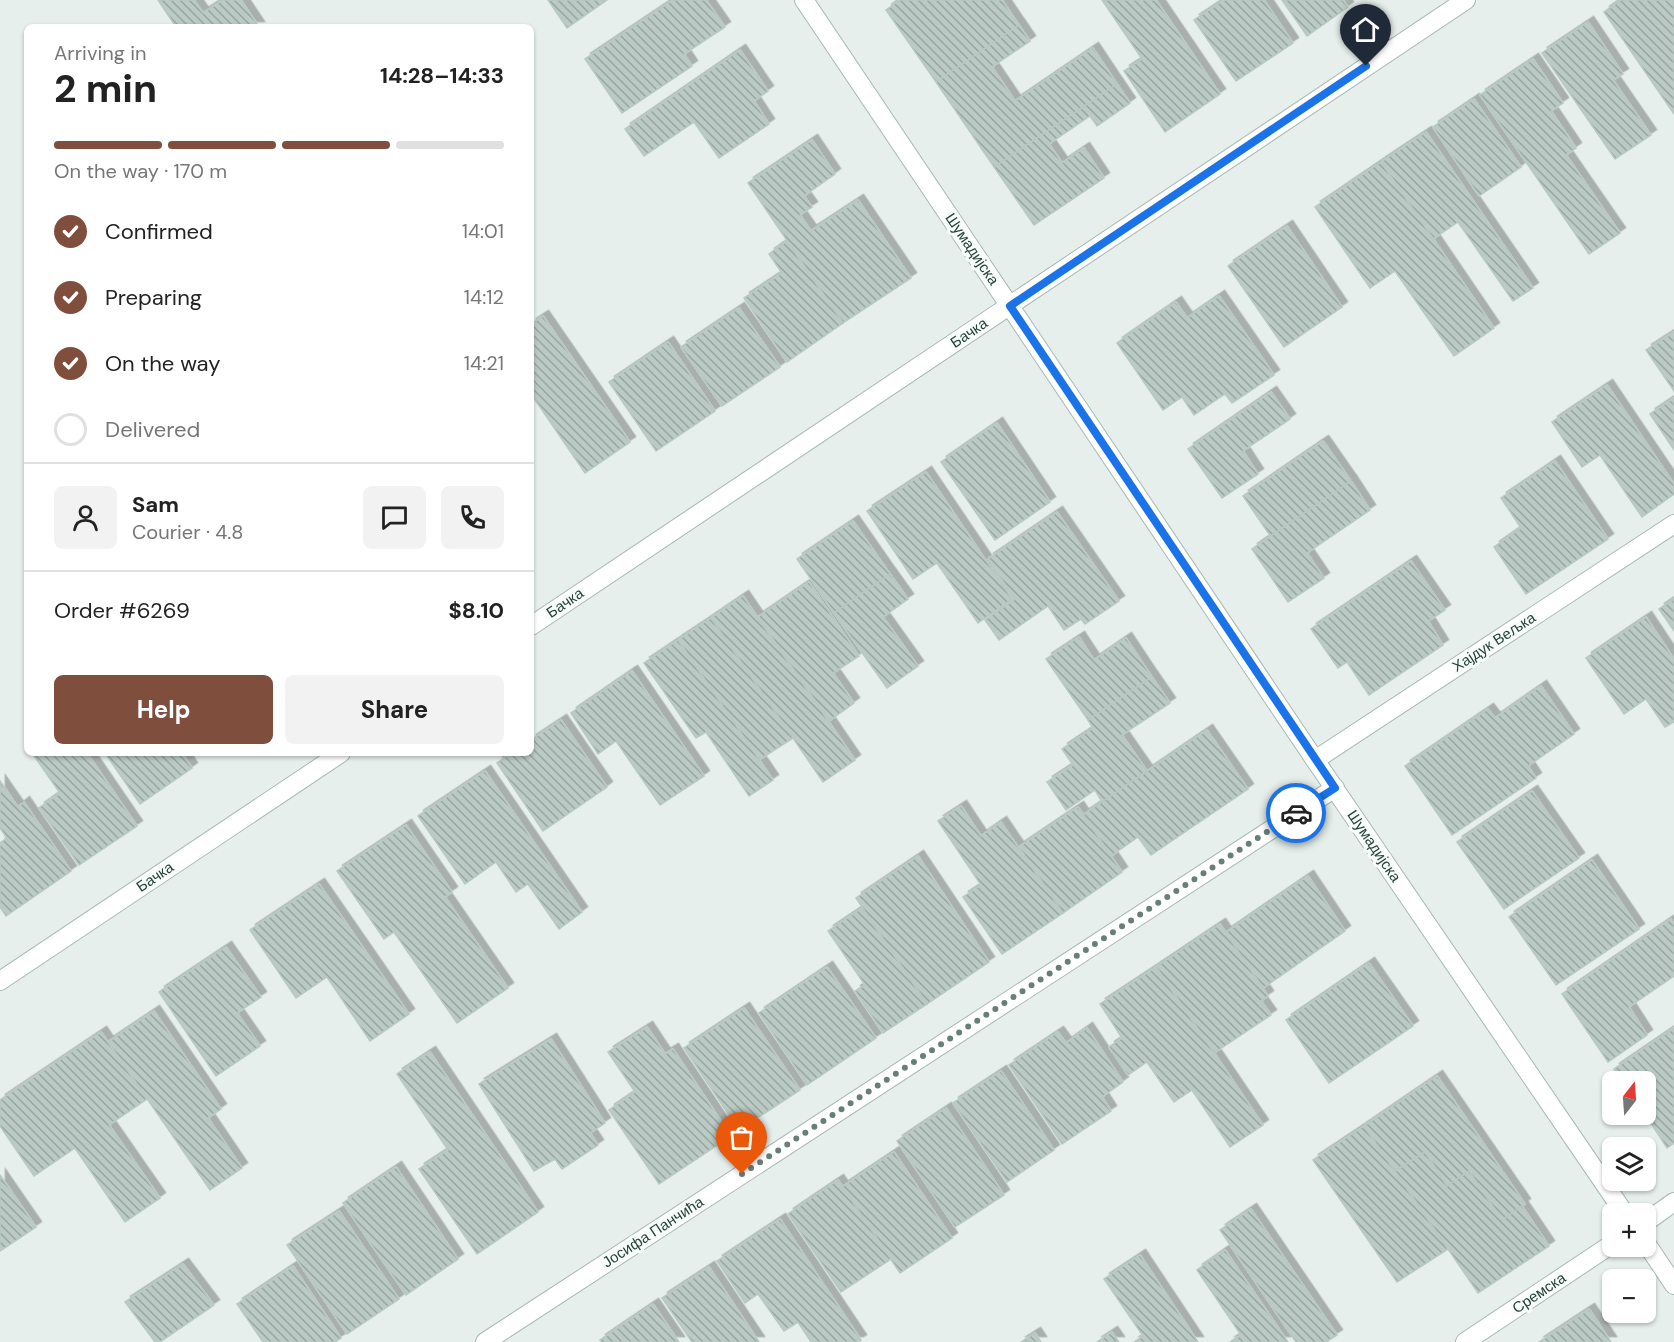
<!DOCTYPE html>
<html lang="en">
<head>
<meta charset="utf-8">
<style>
	:root { --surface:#fff; --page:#f2f2f2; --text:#222; --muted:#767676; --line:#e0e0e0; --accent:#804e3d }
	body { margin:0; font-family:"DM Sans",sans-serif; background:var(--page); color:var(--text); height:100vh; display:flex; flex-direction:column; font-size:22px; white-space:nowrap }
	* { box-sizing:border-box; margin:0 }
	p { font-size:20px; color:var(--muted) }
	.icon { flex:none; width:33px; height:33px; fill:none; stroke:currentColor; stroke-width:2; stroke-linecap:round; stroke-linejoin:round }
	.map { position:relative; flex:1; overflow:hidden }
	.side { position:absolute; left:24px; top:24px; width:510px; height:732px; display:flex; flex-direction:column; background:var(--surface); border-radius:9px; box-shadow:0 2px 4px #0004 }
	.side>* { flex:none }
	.needle { width:39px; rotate:17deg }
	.tools { position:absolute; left:1602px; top:1071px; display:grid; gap:12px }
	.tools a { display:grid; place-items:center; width:54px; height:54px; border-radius:9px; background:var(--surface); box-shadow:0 2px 4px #0004; font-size:30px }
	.pin { position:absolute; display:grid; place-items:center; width:51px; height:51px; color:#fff; margin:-62px -26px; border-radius:50% 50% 50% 0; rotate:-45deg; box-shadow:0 0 6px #0007 }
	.pin .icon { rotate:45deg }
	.courier { position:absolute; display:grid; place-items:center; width:60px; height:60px; margin:-30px; border:4px solid #1a73e8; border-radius:50%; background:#fff; color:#222; box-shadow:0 2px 8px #0007 }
	.head em { font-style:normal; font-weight:700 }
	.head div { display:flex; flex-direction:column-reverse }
	.head { display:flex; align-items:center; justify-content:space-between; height:102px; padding:0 30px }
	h1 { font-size:39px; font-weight:700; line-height:45px }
	.bar { display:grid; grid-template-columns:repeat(4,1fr); gap:9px 6px; align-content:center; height:72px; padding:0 30px }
	.bar i { height:8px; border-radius:4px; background:var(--line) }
	.bar .on { background:var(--accent) }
	.bar p { grid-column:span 4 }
	.line { display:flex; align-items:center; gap:15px; padding:0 30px; border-top:2px solid var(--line) }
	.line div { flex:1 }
	.round { display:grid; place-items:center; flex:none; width:63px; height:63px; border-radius:9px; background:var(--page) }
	ol { padding:0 30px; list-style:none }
	li { display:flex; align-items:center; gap:18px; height:66px }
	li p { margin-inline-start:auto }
	li .icon { padding:6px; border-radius:50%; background:var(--accent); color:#fff; stroke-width:4 }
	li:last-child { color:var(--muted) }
	li i { width:33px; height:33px; border:3px solid var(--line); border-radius:50% }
	.action { display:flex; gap:12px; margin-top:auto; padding:12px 30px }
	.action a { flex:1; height:69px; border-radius:9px; background:var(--accent); color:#fff; font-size:24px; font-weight:700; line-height:69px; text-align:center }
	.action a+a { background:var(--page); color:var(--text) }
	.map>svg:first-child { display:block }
</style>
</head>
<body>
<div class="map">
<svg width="1674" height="1342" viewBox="0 0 1674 1342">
	<defs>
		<pattern id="building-back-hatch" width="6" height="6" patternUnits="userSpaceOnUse" patternTransform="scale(1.5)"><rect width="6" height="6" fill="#bbcac4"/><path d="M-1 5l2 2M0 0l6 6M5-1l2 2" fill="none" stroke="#98a6a0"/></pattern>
		<filter id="shadow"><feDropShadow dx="5.5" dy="-5.5" stdDeviation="0" flood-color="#0004"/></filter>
	</defs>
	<rect width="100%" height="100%" fill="#e6efeb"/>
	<g fill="url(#building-back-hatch)" stroke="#b8c9c2" stroke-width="1.5" filter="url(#shadow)">
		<polygon points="158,0 194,0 203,13 223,0 241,0 259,27 176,27"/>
		<polygon points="548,0 607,0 567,28"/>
		<polygon points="673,0 706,0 725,27 684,54 692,66 622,113 585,59"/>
		<polygon points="900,0 1002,0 1019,25 936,82 886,10"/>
		<polygon points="1102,0 1156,0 1220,94 1165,132 1124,71 1142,59"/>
		<polygon points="1224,0 1264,0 1293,43 1236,81 1194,20"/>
		<polygon points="1282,0 1343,0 1348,7 1307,36"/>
		<polygon points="1621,0 1674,0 1674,114 1604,12"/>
		<polygon points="1588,22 1623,74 1613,80 1651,135 1615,159 1542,53"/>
		<polygon points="1019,25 1030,41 992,67 1015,101 1093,48 1117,84 994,167 936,82"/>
		<polygon points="740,50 768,91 754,101 769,124 719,158 694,122 644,156 625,129"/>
		<polygon points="1533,59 1563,103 1551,111 1576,148 1566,155 1620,233 1589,254 1480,95"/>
		<polygon points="1117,84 1130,103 1097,126 1090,116 1049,144 1062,163 1084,148 1104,178 1034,225 994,167"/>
		<polygon points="1474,99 1521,167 1479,196 1433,127"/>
		<polygon points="1426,132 1533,288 1513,301 1458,222 1433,239 1381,162"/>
		<polygon points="812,140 835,174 804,196 812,207 800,215 811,231 858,200 911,278 843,323 748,183"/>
		<polygon points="1381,162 1494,328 1454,356 1395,271 1370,288 1315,207"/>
		<polygon points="1287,226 1342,307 1284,347 1228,266"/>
		<polygon points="787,241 843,323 787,362 744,298 782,273 769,254"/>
		<polygon points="1219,296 1274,375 1232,403 1225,394 1194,415 1182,397 1163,410 1117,343 1176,302 1187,318"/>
		<polygon points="739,308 780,367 722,406 681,347"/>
		<polygon points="543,316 630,442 585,473 531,394 531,359 533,358 531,355 531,324"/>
		<polygon points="1674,332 1674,391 1646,350"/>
		<polygon points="668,342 715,411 656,451 609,382"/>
		<polygon points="1607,385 1674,484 1674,494 1642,517 1600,455 1582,467 1552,422"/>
		<polygon points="1271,392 1290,419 1243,451 1258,474 1222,498 1188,449"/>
		<polygon points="1674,398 1674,450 1650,414"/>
		<polygon points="997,423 1050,502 995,540 941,462"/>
		<polygon points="1323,441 1351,481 1271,537 1243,496"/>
		<polygon points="1555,461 1608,539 1526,594 1494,547 1521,528 1501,498"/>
		<polygon points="926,472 1012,599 978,623 937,563 913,579 867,511"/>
		<polygon points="1351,481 1370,510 1307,553 1324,578 1288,602 1252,549"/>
		<polygon points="1057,512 1119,601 1085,624 1081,619 1064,630 1048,606 999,640 985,620 1015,599 988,559"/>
		<polygon points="853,521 890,574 834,613 797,559"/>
		<polygon points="1411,561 1445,610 1428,621 1443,645 1369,695 1347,662 1338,668 1311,629"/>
		<polygon points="890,574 908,599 883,617 918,666 887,688 834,613"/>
		<polygon points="809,582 859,656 833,673 854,703 829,721 758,617"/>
		<polygon points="743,596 855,760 823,782 711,618"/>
		<polygon points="1674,599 1674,631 1659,609"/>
		<polygon points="1646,617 1674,659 1674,722 1665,727 1646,699 1624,714 1586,658"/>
		<polygon points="711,618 793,738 759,760 678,640"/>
		<polygon points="1079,637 1094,660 1126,638 1152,677 1088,720 1046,659"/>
		<polygon points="678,640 773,780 749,796 706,732 696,738 644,663"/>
		<polygon points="632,671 704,776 660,805 616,741 598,754 571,713"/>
		<polygon points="1152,677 1170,703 1122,735 1147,771 1102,802 1095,790 1066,810 1047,782 1073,765 1062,749 1093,728 1088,720"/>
		<polygon points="1541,686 1574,734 1528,766 1536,778 1452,835 1405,766 1488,709 1495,718"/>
		<polygon points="561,720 607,787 543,831 497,763 511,753 531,753 531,740"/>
		<polygon points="1207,730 1248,789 1151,855 1138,837 1111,856 1083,815"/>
		<polygon points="32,753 87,753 137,826 79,865 39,808 60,793"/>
		<polygon points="105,753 182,753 192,768 140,804"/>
		<polygon points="485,771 582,912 559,929 528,884 516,892 496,862 465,884 418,816"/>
		<polygon points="0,781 18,807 24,802 71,871 6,916 0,907 0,843 7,838 0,828"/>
		<polygon points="1532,791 1579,858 1504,909 1457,842"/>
		<polygon points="961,806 981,836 1001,822 1063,913 1002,954 963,897 981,885 938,821"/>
		<polygon points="1078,807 1122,872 1063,913 1019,847"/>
		<polygon points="406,825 452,892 445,897 508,988 457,1023 394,932 384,939 337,871"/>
		<polygon points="918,856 989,962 927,1004 856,898"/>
		<polygon points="1592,860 1639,929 1556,985 1509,917"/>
		<polygon points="1308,876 1345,931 1263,988 1225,933"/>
		<polygon points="319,884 409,1014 370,1041 327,977 296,998 250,930"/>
		<polygon points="862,908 927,1004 883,1033 855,991 865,985 828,931"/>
		<polygon points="1671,919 1674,924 1674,976 1629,1007 1647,1035 1608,1062 1562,994"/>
		<polygon points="1220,924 1268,996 1261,1001 1271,1015 1214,1053 1156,967"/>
		<polygon points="226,947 261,997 237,1013 260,1046 216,1076 159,992"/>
		<polygon points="1369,963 1413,1026 1329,1083 1286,1020"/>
		<polygon points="827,967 876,1038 807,1085 759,1013"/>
		<polygon points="1156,967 1263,1125 1230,1147 1192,1090 1174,1102 1147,1062 1128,1075 1109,1047 1122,1038 1100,1004"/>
		<polygon points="744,1008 800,1090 739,1130 684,1048"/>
		<polygon points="154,1011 221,1109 208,1118 242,1168 210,1190 108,1042"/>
		<polygon points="647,1027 665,1054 673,1049 731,1136 659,1184 609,1110 635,1092 608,1052"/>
		<polygon points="1087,1028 1123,1082 1102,1097 1111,1111 1062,1144 1009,1065 1058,1032 1066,1043"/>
		<polygon points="1674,1028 1674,1143 1667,1148 1645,1114 1646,1082 1622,1082 1614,1069"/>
		<polygon points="101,1032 147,1099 109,1125 160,1198 125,1222 75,1148 34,1176 0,1126 0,1100"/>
		<polygon points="551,1039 605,1123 590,1133 598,1145 562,1169 555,1159 534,1171 479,1084"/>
		<polygon points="430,1052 538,1212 477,1254 419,1169 448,1150 397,1074"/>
		<polygon points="1001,1071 1054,1150 1007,1182 953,1103"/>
		<polygon points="1437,1076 1525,1204 1502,1220 1469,1171 1447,1186 1425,1152 1395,1171 1364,1126"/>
		<polygon points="946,1108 1004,1195 955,1227 897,1141"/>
		<polygon points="1364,1126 1448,1249 1397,1282 1313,1160"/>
		<polygon points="894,1152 952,1238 900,1273 842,1187"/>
		<polygon points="1425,1152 1447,1186 1469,1171 1502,1220 1522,1206 1549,1246 1478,1293 1395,1171"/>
		<polygon points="396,1167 458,1259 406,1295 343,1203"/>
		<polygon points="0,1175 36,1227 0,1251"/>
		<polygon points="838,1180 891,1259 841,1292 788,1214"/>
		<polygon points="1251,1209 1337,1335 1326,1342 1296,1342 1220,1230"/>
		<polygon points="339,1211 399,1299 347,1334 287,1245"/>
		<polygon points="780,1219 861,1340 858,1342 811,1342 798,1322 784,1331 758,1294 745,1303 717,1261"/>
		<polygon points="1225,1250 1288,1342 1230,1342 1241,1335 1197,1270"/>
		<polygon points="1140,1255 1198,1342 1134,1342 1143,1336 1104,1279"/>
		<polygon points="183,1264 214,1305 160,1342 155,1342 125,1302"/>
		<polygon points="293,1266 341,1338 335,1342 263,1342 237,1304"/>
		<polygon points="709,1267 759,1342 692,1342 662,1298"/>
		<polygon points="653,1304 679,1342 601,1342 600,1340"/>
		<polygon points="1589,1309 1611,1342 1539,1342"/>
		<polygon points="1112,1332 1119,1342 1097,1342"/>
		<polygon points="1035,1333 1041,1342 1021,1342"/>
	</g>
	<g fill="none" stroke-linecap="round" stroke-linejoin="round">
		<defs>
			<g id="street">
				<polyline points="804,0 1315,760 1625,1214"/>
				<polyline points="531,626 1466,0"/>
				<polyline points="1315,760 1674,524"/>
				<polyline points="0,981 341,753"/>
				<polyline points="1646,1222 1674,1202"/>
				<polyline points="1646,1243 1674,1285"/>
				<polyline points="485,1342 1335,788"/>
				<polyline points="1465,1342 1612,1244"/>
			</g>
		</defs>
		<use href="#street" stroke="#a8b8b2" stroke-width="20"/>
		<use href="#street" stroke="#fff" stroke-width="18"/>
	</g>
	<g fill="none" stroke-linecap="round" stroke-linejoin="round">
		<polyline stroke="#687f78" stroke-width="6" stroke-dasharray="0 10.8" points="742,1174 1296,813"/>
		<polyline stroke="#1a73e8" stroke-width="8" points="1296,813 1335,788 1010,306 1366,66"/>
	</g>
	<g text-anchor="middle" stroke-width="6" stroke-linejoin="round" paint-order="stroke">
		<g font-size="15" fill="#24423a" stroke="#f7fbf9">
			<text transform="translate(972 249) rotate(56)" y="5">Шумадијска</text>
			<text transform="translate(969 333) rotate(-34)" y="5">Бачка</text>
			<text transform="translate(565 603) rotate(-34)" y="5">Бачка</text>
			<text transform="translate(1494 642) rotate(-33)" y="5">Хајдук Вељка</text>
			<text transform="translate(1374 846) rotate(56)" y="5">Шумадијска</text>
			<text transform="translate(155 877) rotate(-34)" y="5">Бачка</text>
			<text transform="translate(653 1232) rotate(-33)" y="5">Јосифа Панчића</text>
			<text transform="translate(1539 1293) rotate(-34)" y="5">Сремска</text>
		</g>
	</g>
</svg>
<div class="tools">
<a><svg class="needle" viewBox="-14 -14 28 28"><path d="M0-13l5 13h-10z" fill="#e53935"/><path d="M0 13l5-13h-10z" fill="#767676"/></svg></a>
<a><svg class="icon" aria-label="layers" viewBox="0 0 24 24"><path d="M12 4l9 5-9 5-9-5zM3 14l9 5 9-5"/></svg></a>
<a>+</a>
<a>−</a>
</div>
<div class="pin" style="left:742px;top:1174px;background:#ea580c"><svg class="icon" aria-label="bag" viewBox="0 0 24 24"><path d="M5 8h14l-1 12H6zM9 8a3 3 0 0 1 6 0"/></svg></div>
<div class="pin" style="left:1366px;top:66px;background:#1f2937"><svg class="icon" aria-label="home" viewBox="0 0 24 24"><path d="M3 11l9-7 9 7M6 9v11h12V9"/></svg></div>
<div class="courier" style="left:1296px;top:813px"><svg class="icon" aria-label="car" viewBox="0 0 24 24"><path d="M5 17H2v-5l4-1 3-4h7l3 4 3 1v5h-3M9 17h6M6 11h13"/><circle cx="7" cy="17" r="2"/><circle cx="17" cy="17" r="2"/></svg></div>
<section class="side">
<div class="head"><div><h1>2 min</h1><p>Arriving in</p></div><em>14:28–14:33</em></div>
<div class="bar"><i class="on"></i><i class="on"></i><i class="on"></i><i></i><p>On the way · 170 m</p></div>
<ol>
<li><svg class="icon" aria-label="check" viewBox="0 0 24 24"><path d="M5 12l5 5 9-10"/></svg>Confirmed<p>14:01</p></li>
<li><svg class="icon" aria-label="check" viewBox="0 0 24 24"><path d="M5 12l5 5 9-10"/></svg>Preparing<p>14:12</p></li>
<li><svg class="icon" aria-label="check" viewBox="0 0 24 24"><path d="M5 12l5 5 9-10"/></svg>On the way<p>14:21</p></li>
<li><i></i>Delivered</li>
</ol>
<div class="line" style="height:108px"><a class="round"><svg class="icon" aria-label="person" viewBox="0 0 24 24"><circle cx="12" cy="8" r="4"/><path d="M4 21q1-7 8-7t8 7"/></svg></a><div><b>Sam</b><p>Courier · 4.8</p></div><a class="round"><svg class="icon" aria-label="chat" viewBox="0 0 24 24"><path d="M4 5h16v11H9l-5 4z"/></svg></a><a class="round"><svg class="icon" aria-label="phone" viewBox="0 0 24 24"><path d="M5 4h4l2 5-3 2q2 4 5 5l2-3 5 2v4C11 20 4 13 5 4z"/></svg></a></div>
<div class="line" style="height:78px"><div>Order #6269</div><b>$8.10</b></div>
<div class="action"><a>Help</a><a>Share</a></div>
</section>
</div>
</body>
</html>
